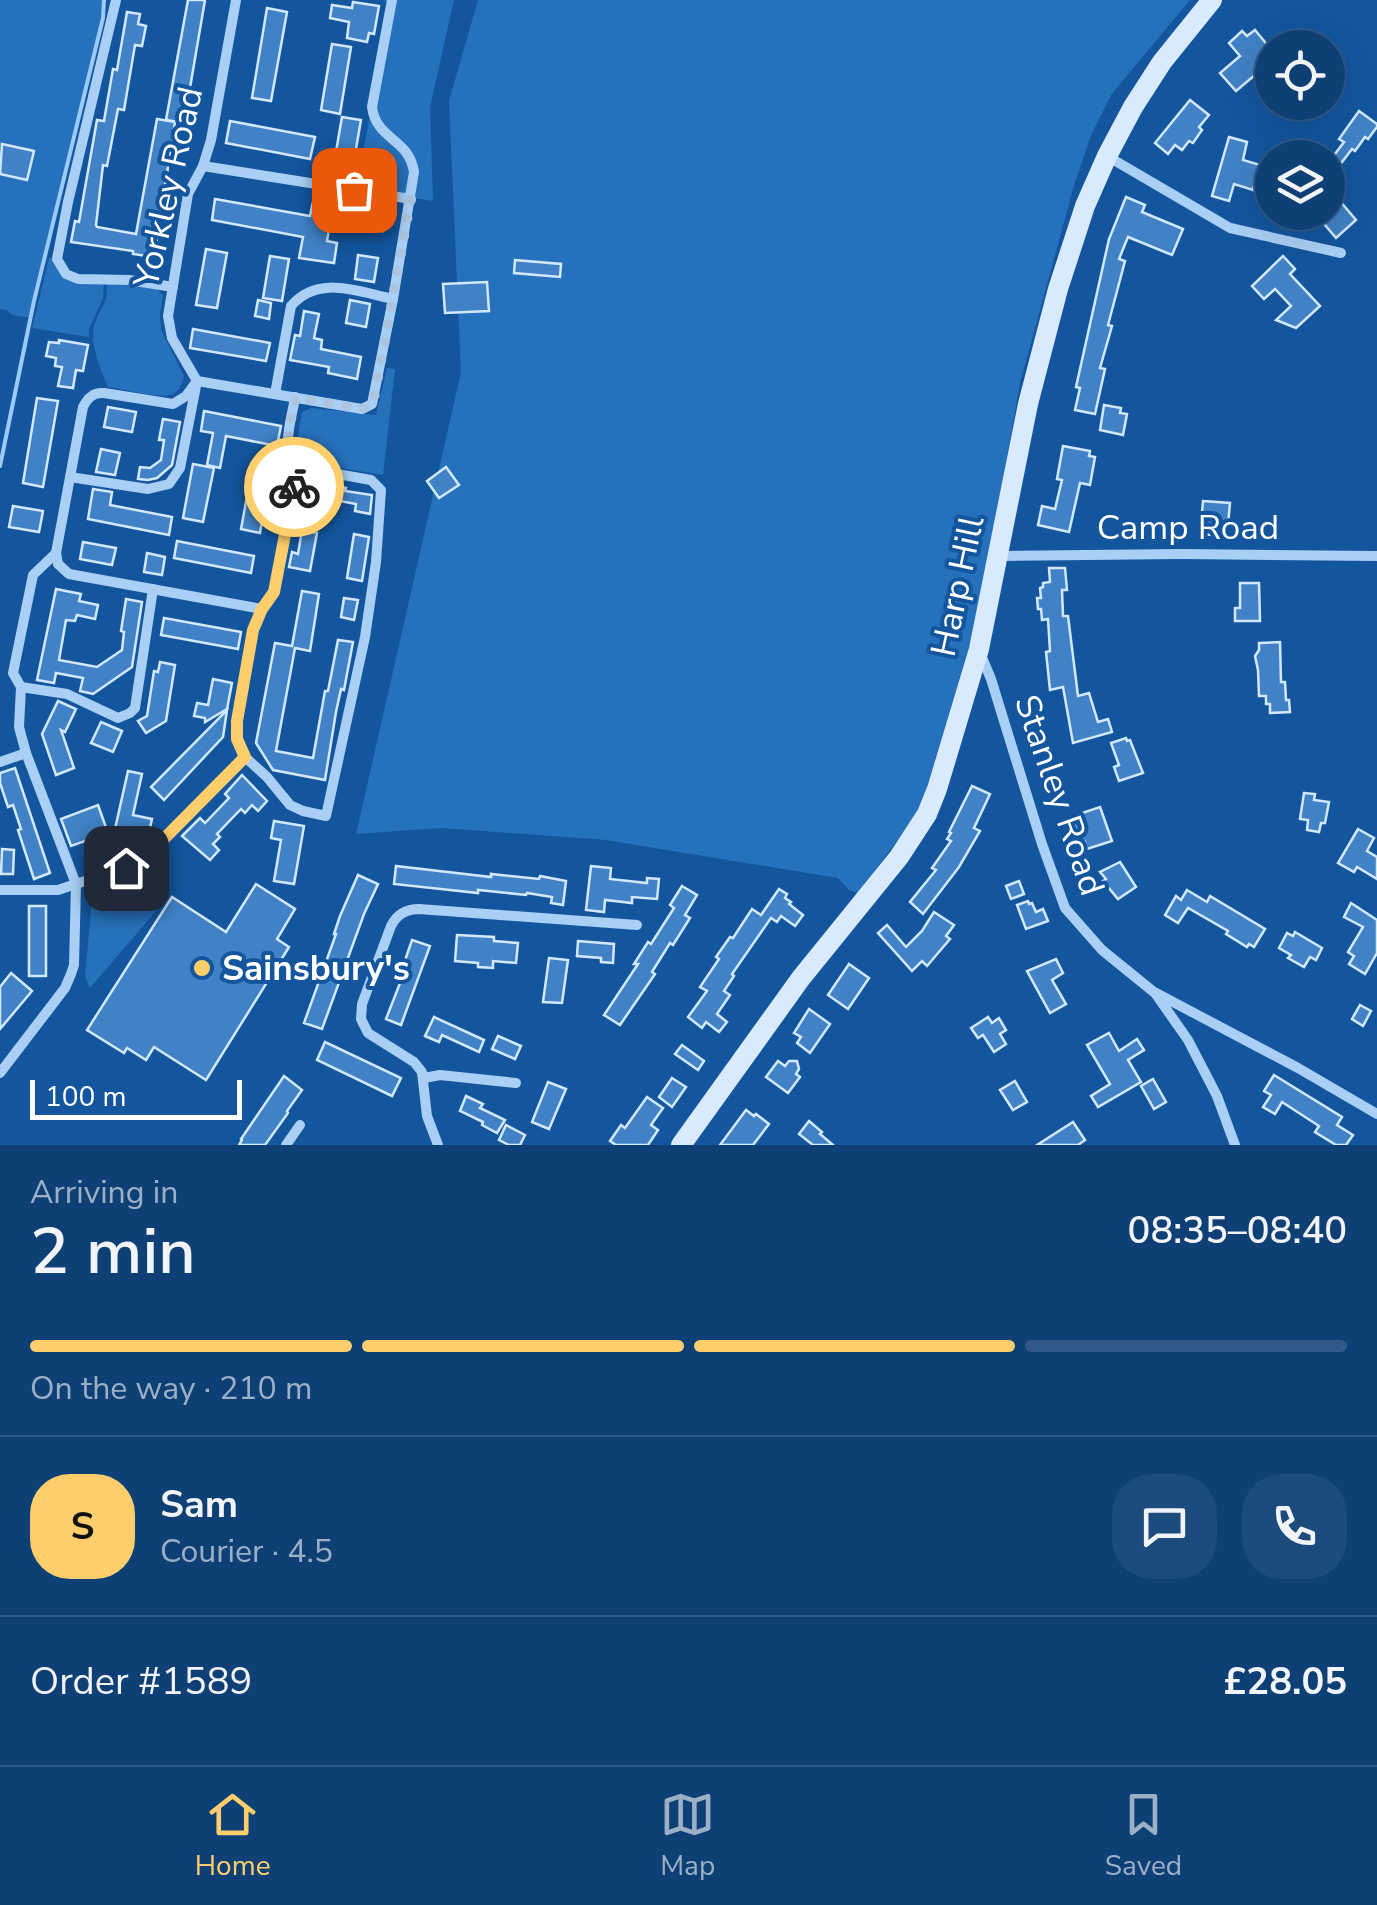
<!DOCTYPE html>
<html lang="en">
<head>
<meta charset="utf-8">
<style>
	:root { --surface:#0e4076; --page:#1c4b7e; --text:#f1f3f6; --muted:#9bafc5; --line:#2e5988; --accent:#ffce6c }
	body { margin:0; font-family:"Nunito Sans",sans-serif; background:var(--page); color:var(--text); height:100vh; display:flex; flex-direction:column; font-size:38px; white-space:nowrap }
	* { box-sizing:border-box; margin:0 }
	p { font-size:32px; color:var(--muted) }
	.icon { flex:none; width:55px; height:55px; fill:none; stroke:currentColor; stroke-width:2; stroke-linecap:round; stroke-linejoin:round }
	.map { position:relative; height:1145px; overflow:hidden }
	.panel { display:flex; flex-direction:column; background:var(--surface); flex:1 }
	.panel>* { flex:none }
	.fabs { position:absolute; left:1255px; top:30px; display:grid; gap:20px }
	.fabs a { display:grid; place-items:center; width:90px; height:90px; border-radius:50%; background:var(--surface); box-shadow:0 10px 40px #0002,0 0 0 2px var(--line); font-size:50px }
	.scale { position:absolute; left:30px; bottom:25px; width:212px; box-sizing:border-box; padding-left:10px; border:5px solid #fff; border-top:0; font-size:28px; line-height:35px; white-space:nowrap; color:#fff; -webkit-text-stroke:8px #13569d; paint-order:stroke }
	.pin { position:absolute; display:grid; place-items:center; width:85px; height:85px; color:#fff; margin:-42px; border-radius:20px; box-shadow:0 5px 15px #0006 }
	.courier { position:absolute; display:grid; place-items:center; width:100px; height:100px; margin:-50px; border:8px solid #ffce6c; border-radius:50%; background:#fff; color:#222; box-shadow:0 2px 12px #0007 }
	.overview em { font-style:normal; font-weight:600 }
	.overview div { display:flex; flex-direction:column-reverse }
	.overview { display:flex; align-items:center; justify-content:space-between; height:170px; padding:0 30px }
	h1 { font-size:65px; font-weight:600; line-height:75px }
	.bar { display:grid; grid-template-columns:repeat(4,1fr); gap:15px 10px; align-content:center; height:120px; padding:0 30px }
	.bar i { height:12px; border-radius:8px; background:var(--line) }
	.bar .active { background:var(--accent) }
	.bar p { grid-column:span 4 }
	.line { display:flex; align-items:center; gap:25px; padding:0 30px; border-top:2px solid var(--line) }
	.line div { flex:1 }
	.round { display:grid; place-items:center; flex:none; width:105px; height:105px; border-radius:40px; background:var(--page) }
	.tab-bar { display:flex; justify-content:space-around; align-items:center; height:140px; border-top:2px solid var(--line); background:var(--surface); font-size:28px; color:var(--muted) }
	.tab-bar a { display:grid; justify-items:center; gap:5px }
	.tab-bar .active { color:var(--accent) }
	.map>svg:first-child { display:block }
</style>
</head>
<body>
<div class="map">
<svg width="1377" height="1145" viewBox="0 0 1377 1145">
	<rect width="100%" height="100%" fill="#13569d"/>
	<g fill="#2671bb">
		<polygon points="0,0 104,0 103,18 31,318 12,315 7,310 0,309"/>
		<polygon points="382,0 454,0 430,107 433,201 356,190 391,3"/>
		<polygon points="478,0 1190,0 1111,95 1092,133 1075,182 1020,383 991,548 974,630 920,810 858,893 849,890 838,878 606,840 441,828 356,834 461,372 449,101"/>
		<polygon points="49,258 57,259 66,274 104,278 103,298 89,329 89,337 32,328"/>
		<path d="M107 284 154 287 163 295 160 314 161 330 184 376C182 384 180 393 169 395 156 398 123 389 108 387 101 371 88 340 95 323 102 303 107 308 107 284Z"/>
		<polygon points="387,368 395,369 383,475 305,462 295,453 302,412 311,408 376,415"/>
		<polygon points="121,885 143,895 149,891 168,897 90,988 85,976 92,899 104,889"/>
	</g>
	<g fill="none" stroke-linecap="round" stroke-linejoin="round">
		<polyline stroke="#9bcaf7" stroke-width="4" points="0,466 34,301 103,18 104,0"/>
	</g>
	<g fill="#4082c5" stroke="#d2e8fd" stroke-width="2.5">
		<polygon points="188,0 205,0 184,123 166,120"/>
		<polygon points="353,2 379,6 374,34 369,33 367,42 347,38 349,22 330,18 332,5 352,8"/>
		<polygon points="267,8 287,12 271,101 252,98"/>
		<polygon points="127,12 140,14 138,24 146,26 142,46 135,45 124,110 118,109 107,166 103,165 96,225 97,227 136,234 157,119 175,122 154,257 133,254 133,251 71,242 75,221 79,222 97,120 104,121 113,69 117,70"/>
		<polygon points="1255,30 1270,48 1261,56 1268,64 1236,91 1220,73 1240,56 1229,43 1242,31 1247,36"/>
		<polygon points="332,44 351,47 340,114 321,110"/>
		<polygon points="1190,100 1209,115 1199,127 1202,130 1193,143 1189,141 1182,150 1175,145 1168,154 1155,143"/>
		<polygon points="1359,111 1377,124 1377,127 1368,139 1365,137 1355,151 1352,149 1339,166 1335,166 1329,162 1344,142 1339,139"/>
		<polygon points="342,117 361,120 353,166 334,163"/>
		<polygon points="230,121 315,137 310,159 226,143"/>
		<polygon points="1229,137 1247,142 1243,160 1260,165 1253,190 1234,184 1229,201 1212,196"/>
		<polygon points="2,144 34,151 27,180 0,174"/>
		<polygon points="1328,187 1356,220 1336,238 1314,212 1328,212"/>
		<polygon points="314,197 334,200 327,241 337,243 334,263 299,258 303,237 212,220 215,199 310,216"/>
		<polygon points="1126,197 1145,205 1142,212 1183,229 1172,255 1128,237 1119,259 1125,261 1108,325 1112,326 1100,368 1105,369 1095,414 1075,410 1080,388 1076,387 1109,239"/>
		<polygon points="356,204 386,209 383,231 353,227"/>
		<polygon points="206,249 227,253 217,308 196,305"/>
		<polygon points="358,255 378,258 374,282 355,279"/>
		<polygon points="270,256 289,259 282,301 263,298"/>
		<polygon points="1283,256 1295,269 1290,274 1320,306 1296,328 1276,320 1291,306 1275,289 1264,299 1252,286"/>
		<polygon points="515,260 561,264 560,277 514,273"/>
		<polygon points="487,282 489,311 445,313 443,284"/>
		<polygon points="258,300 271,303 269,319 255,316"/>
		<polygon points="350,300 370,304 366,327 346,323"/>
		<polygon points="304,311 319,314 314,338 322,340 321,349 361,357 357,379 328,373 329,367 290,360 295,335 300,336"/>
		<polygon points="193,329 270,343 266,361 190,348"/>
		<polygon points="59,340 88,345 83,371 76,370 73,388 58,386 62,367 55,366 56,358 46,356 49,342 59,343"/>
		<polygon points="37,398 58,401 43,487 23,483"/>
		<polygon points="1104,405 1121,408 1120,413 1127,414 1123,435 1100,430"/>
		<polygon points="108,407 136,412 132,432 104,427"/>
		<polygon points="204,411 281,426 277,446 226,436 220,468 207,465 213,433 201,431"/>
		<polygon points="163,419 180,422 172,465 157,478 148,480 138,479 140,467 150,468 161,460 164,440 159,440"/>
		<polygon points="1063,446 1090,451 1089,456 1095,457 1090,485 1080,483 1069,532 1038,525 1042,506 1055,509 1062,480 1057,479"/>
		<polygon points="101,449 120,453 115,475 96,472"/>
		<polygon points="193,464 214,468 203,522 183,518"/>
		<polygon points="253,464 271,468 260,533 241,529"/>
		<polygon points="446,467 459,485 439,498 427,481"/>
		<polygon points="308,478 322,480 322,483 346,488 345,491 372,495 370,514 355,511 356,504 319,497 318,499 304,497"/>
		<polygon points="93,489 112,492 110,505 172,517 169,535 88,519"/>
		<polygon points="1203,501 1230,503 1227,536 1200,534"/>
		<polygon points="13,506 43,511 39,532 9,527"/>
		<polygon points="302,530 317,533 310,571 289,567 292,552 298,554"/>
		<polygon points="354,534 369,537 362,581 347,578"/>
		<polygon points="177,541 254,556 251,573 174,558"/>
		<polygon points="83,542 116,548 112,565 80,559"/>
		<polygon points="147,553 165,557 162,575 144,572"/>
		<polygon points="1049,568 1065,568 1067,590 1062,590 1063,616 1068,616 1078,696 1089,693 1098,722 1108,719 1112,732 1073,743 1063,687 1050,690 1046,652 1050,651 1048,619 1042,620 1041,609 1038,609 1037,598 1041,598 1040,588 1043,587 1043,583 1050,582"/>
		<polygon points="1240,583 1259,583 1260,621 1235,621 1235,608 1240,608"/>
		<polygon points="56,589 81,594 79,601 98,605 95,619 77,615 75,621 66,620 59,660 97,667 122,650 124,632 121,631 126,599 142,602 132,667 93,694 80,691 83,678 56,673 54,683 37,680"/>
		<polygon points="302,591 319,594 310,651 295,648 276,751 313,758 325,691 328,691 338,640 353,642 344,690 341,689 336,712 325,780 273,770 256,743 275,643 292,646"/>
		<polygon points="344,598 358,600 354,620 341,617"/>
		<polygon points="164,618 241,632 238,649 161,635"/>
		<polygon points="1280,642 1281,682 1285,682 1286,700 1289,700 1290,712 1270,713 1270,704 1266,704 1266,696 1259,696 1258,670 1255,656 1259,650 1259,643"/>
		<polygon points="160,662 175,665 166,721 146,733 138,721 147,716 154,671 158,672"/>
		<polygon points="213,679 232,683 227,709 205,722 205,718 194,716 197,703 208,705"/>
		<polygon points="58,701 76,709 65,732 61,730 74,768 56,775 42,734"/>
		<polygon points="227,710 223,737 164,800 151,787"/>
		<polygon points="101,722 122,731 113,752 91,743"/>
		<polygon points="1126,738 1127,741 1130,740 1143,773 1119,781 1114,767 1119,765 1111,743"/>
		<polygon points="15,768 50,873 34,879 18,830 21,829 13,805 8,807 0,783 0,773"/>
		<polygon points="128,771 142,774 133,815 152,819 148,836 115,829"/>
		<polygon points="242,775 267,801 258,811 252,805 245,813 241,809 217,834 220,837 213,844 219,850 210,860 182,836 200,818 205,823 229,798 225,794"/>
		<polygon points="972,786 990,794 974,828 980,831 959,867 923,914 910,902 936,870 932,868 951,841 947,839 951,833 949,832"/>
		<polygon points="1304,793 1315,794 1314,800 1329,802 1325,823 1321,823 1319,832 1307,830 1308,820 1300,819"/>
		<polygon points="98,805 108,833 71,846 61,819"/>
		<polygon points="1100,807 1112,841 1087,849 1085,842 1081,843 1073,821 1077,820 1076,815"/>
		<polygon points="274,821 304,826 294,884 274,881 281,840 271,838"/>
		<polygon points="1358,829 1374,838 1367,851 1377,857 1377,879 1357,867 1354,872 1338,863"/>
		<polygon points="2,849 14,850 13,874 1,874"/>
		<polygon points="1120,862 1136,887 1118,899 1103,881 1106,879 1100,872"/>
		<polygon points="396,866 491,877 491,874 539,879 540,876 566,881 563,905 551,903 552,897 527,893 526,895 478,890 478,893 394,884"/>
		<polygon points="591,866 611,868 610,879 647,883 647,878 659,879 657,899 632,897 632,903 605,900 604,912 586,910"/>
		<polygon points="358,875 378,884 364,914 322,1029 304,1023 336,934 334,934 340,916"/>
		<polygon points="1019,881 1024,894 1011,899 1006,886"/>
		<polygon points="256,884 295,909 277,939 289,947 206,1080 154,1047 146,1060 127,1048 124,1053 87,1030 172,897 226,932"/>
		<polygon points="682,886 697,895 685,915 690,918 673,945 670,943 652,972 655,974 620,1025 604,1015 638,964 634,964 648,942 651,944 674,908 670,905"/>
		<polygon points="779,889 787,894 785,898 791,902 789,904 803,915 795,926 781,916 777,922 771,918 732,974 734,976 724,991 730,995 717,1014 727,1022 719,1032 706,1022 702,1028 688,1017 707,991 700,987 719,959 716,957 730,937 733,938 752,909 761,915"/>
		<polygon points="1187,890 1207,902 1210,896 1265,929 1254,947 1249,944 1247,947 1226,934 1228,931 1188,908 1178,923 1165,915 1176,896 1181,900"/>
		<polygon points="1028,901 1029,904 1032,903 1036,912 1043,909 1048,921 1026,929 1017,905"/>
		<polygon points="1351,903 1377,920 1377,953 1365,974 1349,964 1354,956 1348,952 1363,927 1344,917"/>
		<rect x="29" y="906" width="17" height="70"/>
		<polygon points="934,912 954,925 946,936 950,939 927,966 922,961 912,971 878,933 887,925 906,947 922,931"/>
		<polygon points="1295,932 1322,948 1316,960 1310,957 1304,967 1288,958 1291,955 1279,948 1287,933 1293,936"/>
		<polygon points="457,935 494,937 494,941 518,943 516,963 493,961 493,968 478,967 478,963 455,961"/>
		<polygon points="412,940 430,946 401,1025 386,1019 404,973 401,972"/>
		<polygon points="578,941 614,944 613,963 601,962 601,958 577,956"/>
		<polygon points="549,958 568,960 562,1003 543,1002"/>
		<polygon points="1056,959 1063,973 1052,980 1066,1004 1050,1013 1027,971"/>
		<polygon points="849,964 869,978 848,1009 828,995"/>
		<polygon points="11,973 32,991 0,1029 0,987"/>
		<polygon points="1360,1005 1371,1011 1363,1026 1352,1019"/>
		<polygon points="809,1009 830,1024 810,1053 797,1043 801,1037 794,1033"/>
		<polygon points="434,1017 484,1040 479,1052 442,1035 439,1042 425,1036"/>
		<polygon points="988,1017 992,1023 999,1018 1006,1030 1000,1034 1006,1044 994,1052 983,1035 978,1038 971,1028"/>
		<polygon points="1109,1033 1119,1051 1137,1039 1144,1050 1128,1060 1141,1082 1098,1107 1091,1096 1110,1084 1087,1045"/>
		<polygon points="498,1036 521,1046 515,1059 492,1049"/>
		<polygon points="325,1042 401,1078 392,1096 317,1060"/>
		<polygon points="682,1045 704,1061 698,1070 675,1054"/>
		<polygon points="778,1061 785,1066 789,1061 797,1061 799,1069 796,1074 800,1077 788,1093 766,1077"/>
		<polygon points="1274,1075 1342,1117 1337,1125 1353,1135 1346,1145 1336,1145 1315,1132 1319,1126 1282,1102 1275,1114 1263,1107 1271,1095 1264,1091"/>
		<polygon points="284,1076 302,1090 287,1111 288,1113 265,1145 239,1145 242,1140 241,1139"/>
		<polygon points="672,1078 686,1087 672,1107 659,1097"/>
		<polygon points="1153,1079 1166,1102 1154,1109 1141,1086"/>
		<polygon points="1015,1081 1027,1102 1013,1110 1000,1090"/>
		<polygon points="548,1082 566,1089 549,1129 532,1122"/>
		<polygon points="466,1096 483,1104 480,1108 505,1120 497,1133 482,1125 483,1122 460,1111"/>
		<polygon points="647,1097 663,1108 651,1125 658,1130 648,1145 616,1145 610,1141 621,1125 625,1128"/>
		<polygon points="746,1110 754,1116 756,1114 769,1124 753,1145 720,1145"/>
		<polygon points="809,1121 822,1132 820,1134 833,1145 813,1145 799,1134"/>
		<polygon points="1073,1122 1085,1140 1078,1145 1037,1145"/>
		<polygon points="506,1125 525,1135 520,1145 509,1145 499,1140"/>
	</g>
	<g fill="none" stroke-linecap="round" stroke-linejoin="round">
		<g stroke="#a9cff4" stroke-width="10">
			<polyline points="116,0 68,202 57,259 66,274 78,279 129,280 173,287"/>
			<polyline points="1107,156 1230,228 1341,253"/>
			<polyline points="203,166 411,199"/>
			<path d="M197 381 362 409 372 404 393 299 414 172C409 138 376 140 372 107L392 0"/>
			<polyline points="197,381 172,338 168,316 188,194 203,166 211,140 236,0"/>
			<path d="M275 394 291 306C318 274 358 292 393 299"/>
			<polyline points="70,477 148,489 169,484 180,468 196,386"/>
			<polyline points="56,553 58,564 69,574 262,609"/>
			<polyline points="999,556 1182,554 1377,556"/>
			<polyline points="981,655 991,679 1042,844 1065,908 1102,950 1155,993 1188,1040 1217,1096 1235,1145"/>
			<polyline points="21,687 67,694 118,718 130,713 135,708 153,589"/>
			<polyline points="245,757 267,777 290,805 303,811 326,816 365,637 376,562 381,490 371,480 298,467"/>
			<polyline points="0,762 26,753"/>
			<path d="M0 890H58L139 863 245 757 237 739V721L253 630 262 609 274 593 298 467C279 450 292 420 295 397"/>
			<polyline points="1156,993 1298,1068 1377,1114"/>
			<path d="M0 1073 65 988 71 974 74 965 76 884 26 753 19 727 21 687 13 673 33 575 56 553 83 407C88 397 94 392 104 393L173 404 186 396 197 381"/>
			<polyline points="424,1078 440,1075 516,1083"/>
			<polyline points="286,1145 300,1125"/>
			<path d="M438 1145 427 1116 422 1072 414 1062 368 1033 361 1019 362 1004 391 926C397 914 406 909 419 909L637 925"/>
		</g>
		<polyline stroke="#d9eafd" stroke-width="20" points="681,1145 801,978 899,857 927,814 937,789 979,649 1028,404 1058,289 1085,206 1107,156 1133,107 1162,62 1212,0"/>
	</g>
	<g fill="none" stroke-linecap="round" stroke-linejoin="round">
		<path stroke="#acc4dd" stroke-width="10" stroke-dasharray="0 18" d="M294 487 298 467C279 450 292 420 296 398L362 409 368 407 374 399 411 199 354 190"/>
		<polyline stroke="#ffce6c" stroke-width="12" points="126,868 139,864 245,757 237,739 237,721 253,630 262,609 274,592 294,487"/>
	</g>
	<circle fill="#ffce6c" stroke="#13569d" stroke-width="4" cx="202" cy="968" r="10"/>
	<g text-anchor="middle" stroke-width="8" stroke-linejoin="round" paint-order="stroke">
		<g font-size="35" fill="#fff" stroke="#13569d">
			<text transform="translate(168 187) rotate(-77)" y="12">Yorkley Road</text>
			<text x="1188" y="539">Camp Road</text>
			<text transform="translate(957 586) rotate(-78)" y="12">Harp Hill</text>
			<text transform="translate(1060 795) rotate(71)" y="12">Stanley Road</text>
		</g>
		<g font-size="35" font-weight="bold" fill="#fff" stroke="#13569d" text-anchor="start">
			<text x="222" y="980">Sainsbury's</text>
		</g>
	</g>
</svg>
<div class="fabs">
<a><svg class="icon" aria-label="locate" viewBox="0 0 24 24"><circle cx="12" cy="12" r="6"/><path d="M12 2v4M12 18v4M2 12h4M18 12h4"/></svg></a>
<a><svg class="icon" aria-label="layers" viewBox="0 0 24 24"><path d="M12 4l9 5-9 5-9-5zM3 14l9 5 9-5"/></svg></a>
</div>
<div class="scale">100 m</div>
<div class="pin" style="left:354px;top:190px;background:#ea580c"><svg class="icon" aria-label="bag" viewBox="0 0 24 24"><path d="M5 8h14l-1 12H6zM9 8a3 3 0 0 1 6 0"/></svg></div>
<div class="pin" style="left:126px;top:868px;background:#1f2937"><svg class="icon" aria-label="home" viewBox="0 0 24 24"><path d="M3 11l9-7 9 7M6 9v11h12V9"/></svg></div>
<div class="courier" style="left:294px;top:487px"><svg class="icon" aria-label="bike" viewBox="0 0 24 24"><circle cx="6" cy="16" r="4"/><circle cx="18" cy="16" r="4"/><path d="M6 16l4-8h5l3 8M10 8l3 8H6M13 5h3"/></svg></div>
</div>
<section class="panel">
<div class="overview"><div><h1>2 min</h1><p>Arriving in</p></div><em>08:35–08:40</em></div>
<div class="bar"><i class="active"></i><i class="active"></i><i class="active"></i><i></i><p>On the way · 210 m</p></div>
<div class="line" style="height:180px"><b class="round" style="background:var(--accent);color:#111">S</b><div><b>Sam</b><p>Courier · 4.5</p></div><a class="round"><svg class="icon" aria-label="chat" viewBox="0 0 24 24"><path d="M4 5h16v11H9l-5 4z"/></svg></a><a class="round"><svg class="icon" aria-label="phone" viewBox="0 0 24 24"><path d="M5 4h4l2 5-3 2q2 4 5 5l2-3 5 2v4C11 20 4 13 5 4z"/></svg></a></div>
<div class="line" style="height:130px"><div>Order #1589</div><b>£28.05</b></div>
</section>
<nav class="tab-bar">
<a class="active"><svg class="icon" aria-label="home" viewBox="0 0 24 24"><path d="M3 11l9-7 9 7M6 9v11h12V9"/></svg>Home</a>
<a><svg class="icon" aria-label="map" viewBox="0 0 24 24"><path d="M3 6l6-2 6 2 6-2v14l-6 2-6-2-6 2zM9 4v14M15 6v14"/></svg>Map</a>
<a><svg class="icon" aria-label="saved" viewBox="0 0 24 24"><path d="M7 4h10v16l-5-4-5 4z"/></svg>Saved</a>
</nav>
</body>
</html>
